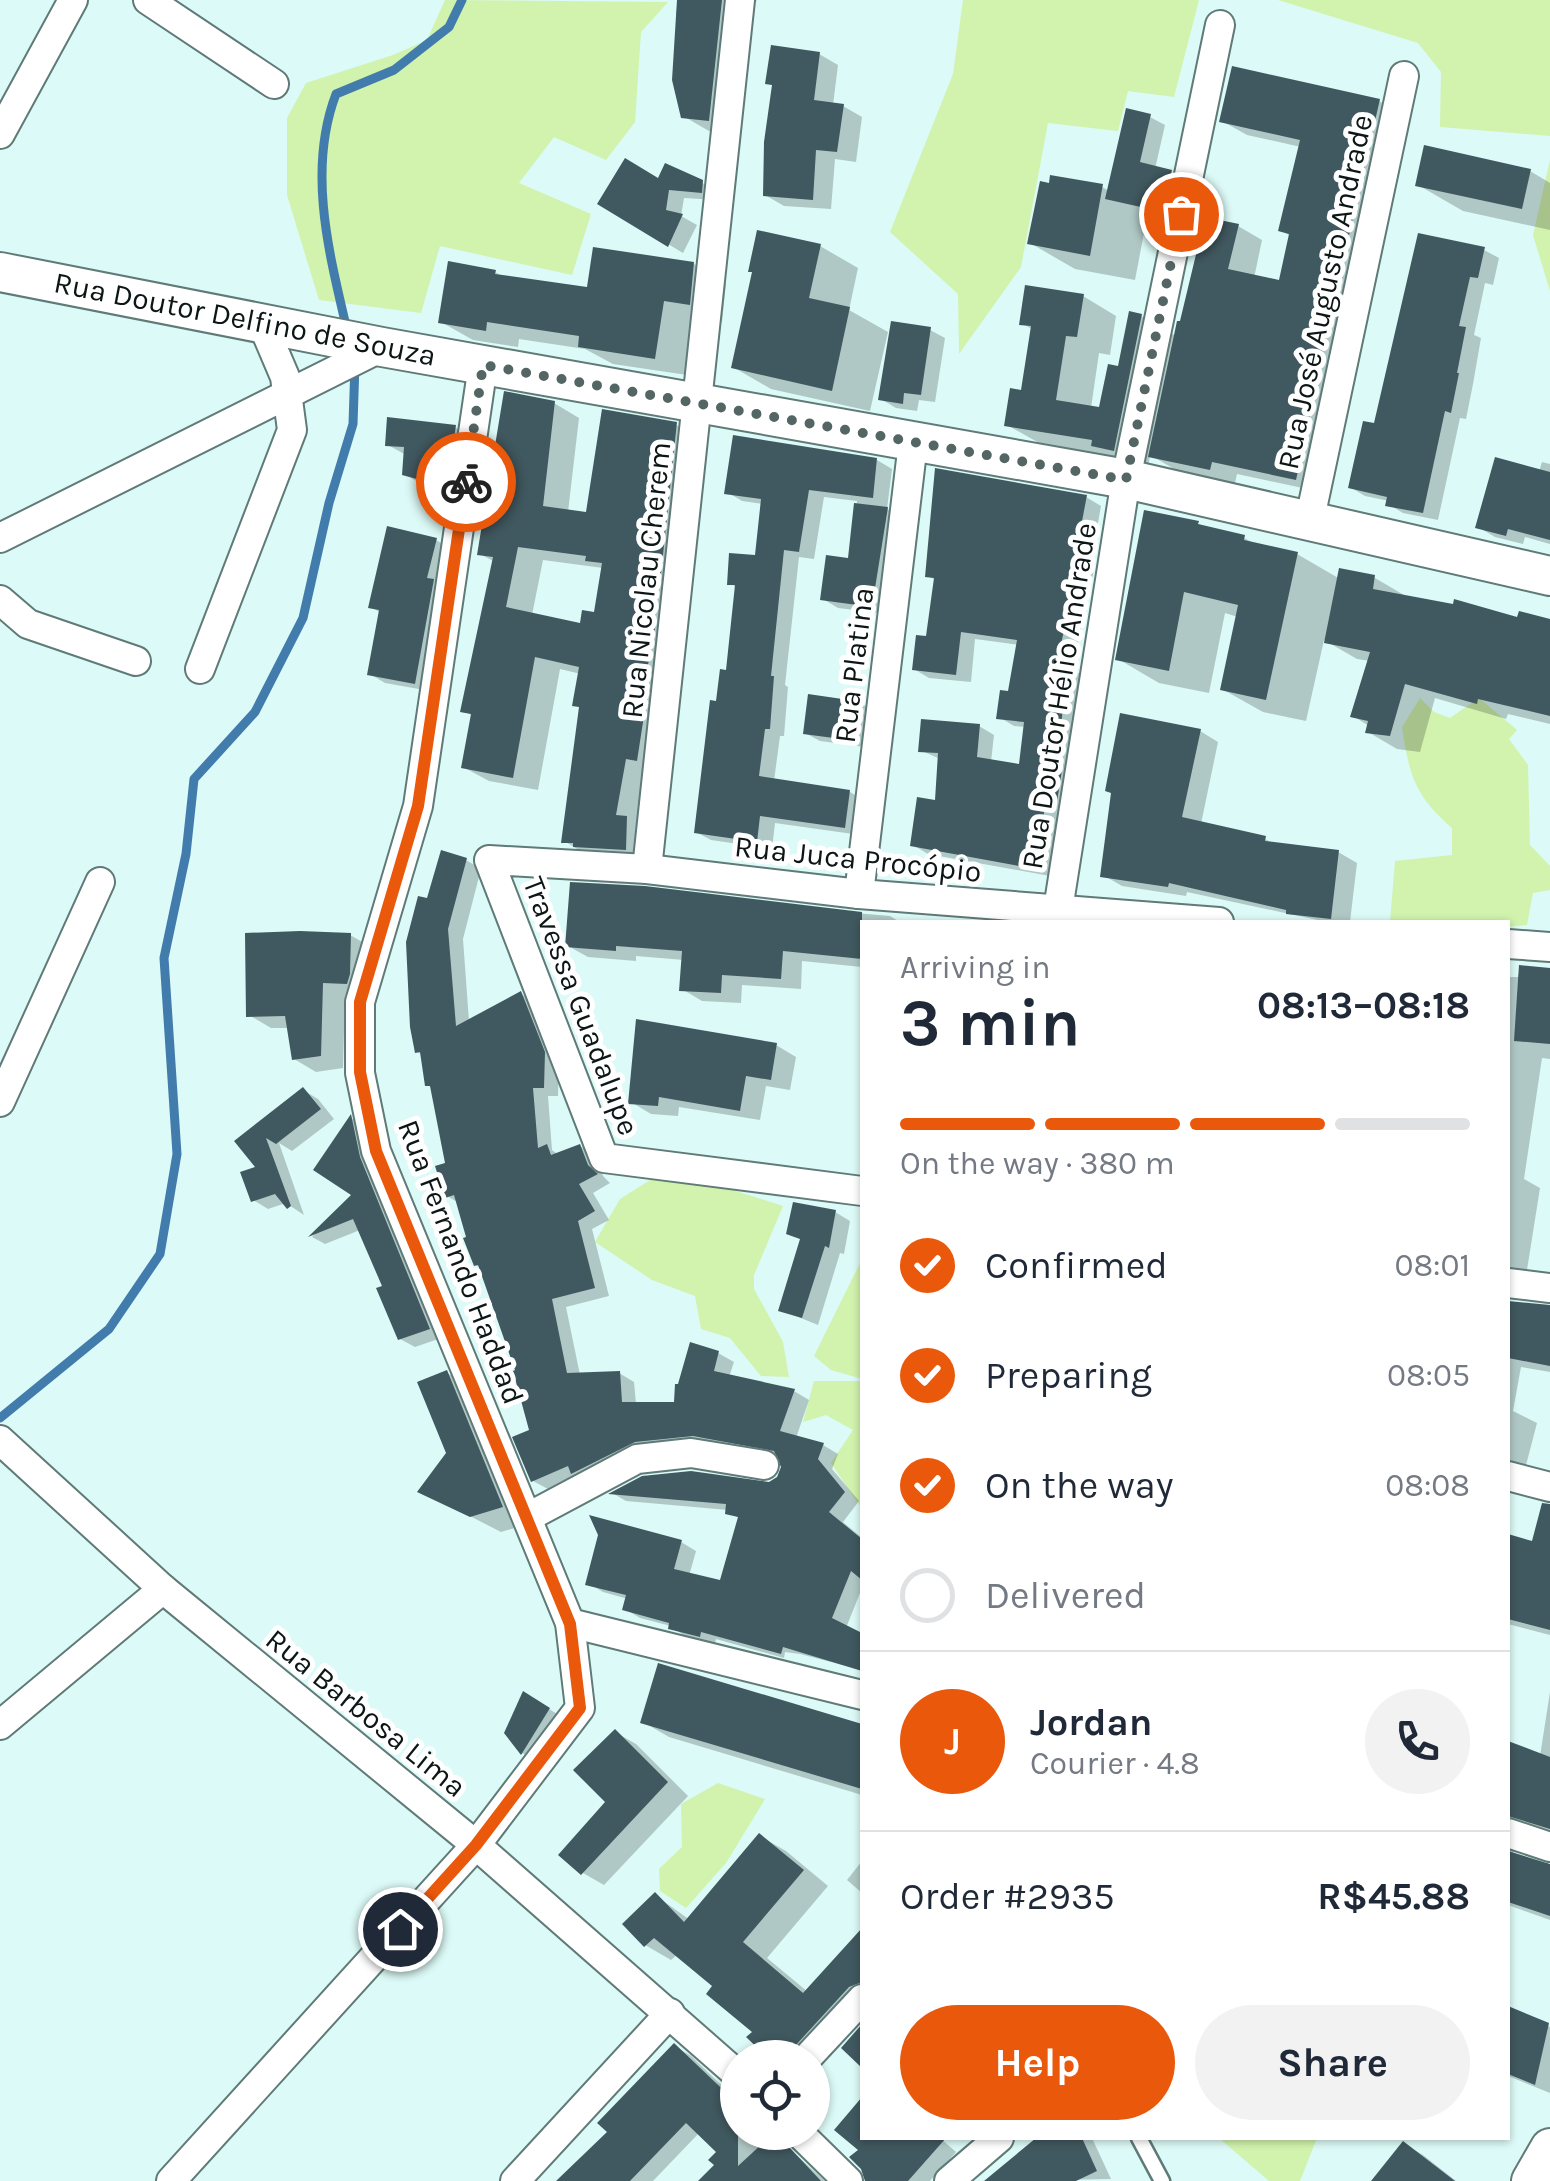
<!DOCTYPE html>
<html lang="en">
<head>
<meta charset="utf-8">
<style>
	:root { --surface:#fff; --page:#f2f2f3; --text:#1f2937; --muted:#747a83; --line:#e0e1e3; --accent:#ea580c }
	body { margin:0; font-family:Karla,sans-serif; background:var(--page); color:var(--text); height:100vh; display:flex; flex-direction:column; font-size:38px; white-space:nowrap }
	* { box-sizing:border-box; margin:0 }
	p { font-size:32px; color:var(--muted) }
	.icon { flex:none; width:55px; height:55px; fill:none; stroke:currentColor; stroke-width:2; stroke-linecap:round; stroke-linejoin:round }
	.map { position:relative; flex:1; overflow:hidden }
	.side { position:absolute; left:860px; top:920px; width:650px; height:1220px; display:flex; flex-direction:column; background:var(--surface); border-radius:0px; box-shadow:0 2px 8px #0004 }
	.side>* { flex:none }
	.buttons { position:absolute; left:720px; top:2040px; display:grid; gap:20px }
	.buttons a { display:grid; place-items:center; width:110px; height:110px; border-radius:50%; background:var(--surface); box-shadow:0 2px 8px #0004; font-size:50px }
	.pin { position:absolute; display:grid; place-items:center; width:85px; height:85px; color:#fff; margin:-42px; border:5px solid #fff; border-radius:50%; box-shadow:0 2px 10px #0007 }
	.courier { position:absolute; display:grid; place-items:center; width:100px; height:100px; margin:-50px; border:8px solid #ea580c; border-radius:50%; background:#fff; color:#222; box-shadow:0 2px 12px #0007 }
	.headline em { font-style:normal; font-weight:700 }
	.headline div { display:flex; flex-direction:column-reverse }
	.headline { display:flex; align-items:center; justify-content:space-between; height:170px; padding:0 40px }
	h1 { font-size:65px; font-weight:700; line-height:75px }
	.bar { display:grid; grid-template-columns:repeat(4,1fr); gap:15px 10px; align-content:center; height:120px; padding:0 40px }
	.bar i { height:12px; border-radius:8px; background:var(--line) }
	.bar .current { background:var(--accent) }
	.bar p { grid-column:span 4 }
	.line { display:flex; align-items:center; gap:25px; padding:0 40px; border-top:2px solid var(--line) }
	.line div { flex:1 }
	.round { display:grid; place-items:center; flex:none; width:105px; height:105px; border-radius:52px; background:var(--page) }
	ol { padding:0 40px; list-style:none }
	li { display:flex; align-items:center; gap:30px; height:110px }
	li p { margin-inline-start:auto }
	li .icon { padding:10px; border-radius:50%; background:var(--accent); color:#fff; stroke-width:4 }
	li:last-child { color:var(--muted) }
	li i { width:55px; height:55px; border:5px solid var(--line); border-radius:50% }
	.cta { display:flex; gap:20px; margin-top:auto; padding:20px 40px }
	.cta a { flex:1; height:115px; border-radius:60px; background:var(--accent); color:#fff; font-size:40px; font-weight:700; line-height:115px; text-align:center }
	.cta a+a { background:var(--page); color:var(--text) }
	.map>svg:first-child { display:block }
</style>
</head>
<body>
<div class="map">
<svg width="1550" height="2181" viewBox="0 0 1550 2181">
	<rect width="100%" height="100%" fill="#dcfaf7"/>
	<g fill="#d1f3ad">
		<polygon points="445,0 668,2 641,32 635,122 606,160 554,137 519,183 591,214 572,275 440,246 421,313 319,300 287,195 287,118 306,83 393,55 427,40"/>
		<polygon points="963,0 1199,0 1174,97 1128,91 1118,131 1048,123 1021,267 959,354 958,294 890,232 953,74"/>
		<polygon points="1278,0 1550,0 1550,136 1440,127 1441,72 1418,43"/>
		<polygon points="1550,160 1550,291 1533,235"/>
		<path d="M1420 698 1434 712 1450 718 1479 698 1517 730 1509 739 1528 765 1530 845 1550 866V890L1533 893 1527 925 1508 927V922H1390L1395 861 1452 855V828C1415 796 1409 775 1402 727Z"/>
		<polygon points="658,1175 698,1179 783,1206 754,1275 754,1289 783,1342 789,1377 761,1376 730,1338 701,1329 695,1296 652,1280 595,1242 620,1199"/>
		<polygon points="862,1259 862,1379 831,1370 814,1356"/>
		<polygon points="814,1381 862,1381 862,1509 831,1463 853,1430 826,1415 803,1422"/>
		<polygon points="718,1783 765,1799 726,1863 686,1908 660,1891 659,1869 682,1847 681,1804"/>
		<polygon points="1219,2138 1317,2138 1300,2181 1269,2181"/>
	</g>
	<g fill="#0003" fill-rule="evenodd">
		<polygon points="678,0 757,0 747,13 734,134 709,131 683,116 679,16 676,15"/>
		<polygon points="819,54 838,65 833,105 843,106 862,117 856,162 835,159 831,209 784,206 765,195"/>
		<polygon points="1379,101 1403,115 1321,492 1237,474 1235,483 1176,470 1150,455 1148,469 1127,465 1112,456 1041,444 1007,425 1023,393 1033,330 1022,323 1083,296 1116,316 1110,355 1099,353 1091,408 1101,410 1141,316 1176,336 1238,226 1262,240 1254,278 1281,283 1291,236 1280,230 1301,147 1247,135 1222,121"/>
		<polygon points="1150,117 1165,125 1155,169 1186,181 1178,219 1148,212 1135,280 1075,269 1030,243 1102,187 1109,191"/>
		<polygon points="1530,171 1550,183 1550,230 1463,211 1418,185"/>
		<polygon points="660,181 702,183 717,191 716,200 684,198 681,216 697,225 683,253 600,203"/>
		<polygon points="820,246 858,268 849,310 888,332 870,411 771,389 733,367"/>
		<polygon points="1484,250 1499,258 1493,285 1485,283 1474,335 1481,338 1473,384 1466,419 1460,418 1438,520 1403,513 1388,504 1389,501 1365,496 1350,487 1376,426"/>
		<polygon points="694,264 726,283 722,322 696,318 687,375 613,364 585,349 519,339 518,347 473,340 441,322 495,272 505,278 589,290"/>
		<polygon points="930,330 945,338 935,402 919,400 917,411 896,408 881,399"/>
		<path d="M554 403 579 418 568 512 589 515 676 425 702 439 651 863 589 856 564 841 582 709 575 705 581 674 560 669 538 790 489 781 463 767 473 716 463 710 495 562 480 554 487 510 450 500 404 474 406 455 388 445 389 420 456 428 496 451ZM543 560 603 568 596 615 582 626 532 615Z"/>
		<polygon points="877,460 892,469 887,509 902,518 887,614 838,608 823,599 851,561 857,501 824,497 814,559 799,557 785,685 788,687 784,736 780,736 774,781 850,792 865,801 860,835 775,823 772,849 711,840 696,832 718,704 728,673 737,588 730,583 757,557 763,504 742,501 727,492"/>
		<polygon points="1542,462 1550,464 1550,544 1525,537 1523,544 1495,537 1478,527 1539,472"/>
		<polygon points="1086,497 1101,506 1091,562 1095,565 1072,669 1082,675 1050,876 928,854 913,845 937,803 940,759 920,750 979,726 994,735 991,762 1021,766 1026,727 1014,726 999,717 1010,693 1019,645 975,639 971,682 929,678 914,669 928,638 936,580 928,576"/>
		<polygon points="1198,524 1244,538 1259,546 1297,554 1340,579 1375,578 1404,595 1403,597 1519,620 1550,621 1550,724 1508,714 1506,719 1435,698 1420,752 1397,749 1368,732 1369,726 1353,716 1370,661 1357,659 1324,640 1306,721 1263,712 1222,689 1238,617 1225,613 1209,693 1159,683 1118,659"/>
		<polygon points="436,540 451,549 430,691 385,683 370,674 381,613 371,607"/>
		<polygon points="862,704 877,713 872,748 820,741 805,733"/>
		<polygon points="1200,731 1218,742 1201,824 1265,839 1276,845 1338,852 1357,863 1350,922 1327,922 1187,892 1186,896 1122,886 1103,875"/>
		<polygon points="466,860 481,869 463,939 469,1021 521,994 536,1003 559,1063 558,1096 548,1096 552,1150 559,1155 580,1146 595,1155 603,1176 610,1183 593,1193 609,1220 592,1229 609,1296 566,1307 580,1375 619,1373 634,1382 636,1404 676,1404 718,1353 734,1362 729,1377 794,1391 809,1400 796,1438 823,1445 838,1454 832,1469 859,1501 843,1522 862,1538 862,1588 846,1628 862,1636 862,1670 800,1654 785,1652 784,1658 716,1639 715,1644 686,1637 671,1626 640,1618 625,1609 628,1599 603,1592 588,1583 681,1542 696,1551 689,1576 722,1583 740,1519 728,1510 626,1501 614,1494 770,1484 780,1477 783,1459 780,1454 706,1443 579,1476 548,1489 533,1481 532,1431 516,1372 482,1268 476,1265 459,1203 447,1196 448,1165 433,1088 427,1085 423,1055 417,1052 429,901"/>
		<polygon points="785,907 890,916 900,922 862,922 862,967 802,961 801,989 742,985 741,1003 702,1001 682,989 684,960 636,956 636,961 588,957 568,946"/>
		<polygon points="350,935 373,948 369,995 345,995 343,1068 316,1072 294,1059 289,1028 271,1028 249,1015"/>
		<polygon points="1550,970 1550,1059 1542,1058 1524,1179 1540,1188 1527,1270 1508,1267 1508,977 1521,977"/>
		<polygon points="776,1045 796,1057 790,1090 766,1086 760,1120 679,1107 678,1116 651,1114 631,1102"/>
		<polygon points="303,1090 318,1099 334,1119 292,1151 279,1143 304,1215 286,1203 268,1209 253,1200 259,1169 237,1141"/>
		<polygon points="351,1118 365,1126 444,1337 415,1347 400,1339 385,1287 360,1230 325,1244 312,1237 354,1194"/>
		<polygon points="835,1212 850,1221 844,1254 840,1253 818,1325 781,1310 802,1240 789,1233"/>
		<polygon points="1508,1303 1550,1308 1550,1372 1521,1367 1513,1411 1537,1423 1525,1469 1508,1465"/>
		<polygon points="447,1373 476,1389 531,1523 501,1532 421,1491 449,1454"/>
		<polygon points="1550,1506 1550,1635 1508,1624 1508,1537 1534,1544"/>
		<polygon points="660,1666 862,1727 862,1795 669,1737 643,1722"/>
		<polygon points="1550,1692 1550,1832 1527,1826 1511,1838 1514,1855 1550,1866 1550,1920 1508,1905 1508,1744 1540,1756"/>
		<polygon points="524,1694 564,1718 537,1762 522,1753 507,1733"/>
		<polygon points="615,1732 636,1744 688,1796 604,1885 583,1873 608,1802"/>
		<polygon points="760,1836 786,1851 828,1886 767,1958 808,1992 862,1931 862,2015 812,2058 771,2058 755,2031 716,1986 678,1954 671,1960 645,1945 655,1895 690,1920"/>
		<polygon points="862,1861 862,1893 847,1880"/>
		<polygon points="1508,2009 1550,2027 1550,2093 1508,2076"/>
		<polygon points="675,2047 690,2055 738,2101 738,2132 771,2132 825,2181 710,2181 728,2156 700,2132 653,2181 559,2181 610,2132"/>
		<polygon points="862,2108 862,2138 940,2138 956,2152 930,2181 866,2181 862,2150 849,2116"/>
		<polygon points="1041,2138 1092,2138 1111,2179 995,2181 993,2177"/>
		<polygon points="1404,2144 1423,2155 1456,2181 1382,2181"/>
	</g>
	<g fill="none" stroke-linecap="round" stroke-linejoin="round">
		<g stroke="#427cac" stroke-width="9">
			<path d="M347 330C329 253 307 170 336 94L394 70 449 27 462 0"/>
			<polyline points="0,1418 109,1329 160,1254 177,1154 164,958 186,854 194,779 255,712 303,618 329,503 353,424 355,364"/>
		</g>
	</g>
	<g fill="#40585f" fill-rule="evenodd">
		<polygon points="677,0 722,0 709,121 681,118 672,80"/>
		<polygon points="771,45 820,52 814,100 844,104 837,152 816,150 813,200 763,196 764,142 772,85 765,84"/>
		<polygon points="1232,66 1380,99 1309,411 1311,412 1296,480 1212,462 1210,470 1148,457 1177,321 1180,321 1205,217 1239,224 1228,269 1279,280 1289,234 1278,231 1300,140 1219,122"/>
		<polygon points="1126,108 1151,114 1140,162 1172,170 1163,212 1105,199"/>
		<polygon points="1424,145 1531,169 1522,209 1415,186"/>
		<polygon points="625,158 658,178 665,163 703,180 702,193 669,190 666,210 683,214 668,247 597,204"/>
		<polygon points="1050,175 1103,184 1090,256 1027,244 1040,181 1049,183"/>
		<polygon points="757,230 821,244 809,298 850,307 832,391 731,368 752,272 748,272"/>
		<polygon points="1418,233 1485,247 1478,278 1470,277 1459,326 1466,327 1457,373 1459,373 1451,413 1445,411 1423,513 1385,506 1387,497 1348,488 1363,421 1374,423"/>
		<polygon points="593,247 694,262 690,305 664,301 655,359 578,347 579,336 487,322 486,331 438,323 448,261 496,270 495,274 587,287"/>
		<polygon points="1025,285 1084,294 1077,337 1066,336 1056,400 1099,407 1108,364 1118,366 1129,311 1142,314 1114,451 1091,446 1092,440 1004,426 1010,388 1021,390 1031,326 1019,325"/>
		<polygon points="891,321 931,327 921,395 904,393 903,404 878,400"/>
		<path d="M504 391 555 401 543 506 586 512 602 409 677 422 661 574 645 571 637 620 656 623 647 670H651L637 761 626 759 616 815 627 816 626 850 573 847V843H561L579 707 572 706 579 667 535 657 513 778 461 768 471 714 460 712 493 557 477 555ZM518 547 586 556 585 561 602 563 594 612 582 610 580 623 506 607Z"/>
		<polygon points="387,417 456,425 447,487 402,475 404,447 385,446"/>
		<polygon points="733,435 877,458 873,498 809,490 799,552 784,550 771,676 774,676 770,729 765,729 759,776 850,790 845,828 760,816 757,842 694,833 710,700 716,701 720,669 726,670 735,585 727,585 729,553 755,555 761,499 724,494"/>
		<polygon points="1495,457 1550,472 1550,540 1508,529 1506,536 1475,528"/>
		<polygon points="935,468 1087,495 1076,553 1081,554 1057,662 1068,664 1056,769 1062,770 1056,808 1045,806 1035,869 910,846 917,797 935,800 938,753 918,752 921,719 980,724 977,757 1019,764 1024,722 996,719 1000,690 1008,691 1017,640 961,632 956,675 912,670 916,635 926,636 934,578 925,577"/>
		<polygon points="854,503 888,507 872,607 820,600 826,555 848,558"/>
		<polygon points="1144,510 1199,521 1198,524 1245,535 1244,540 1298,552 1266,700 1220,690 1238,605 1184,592 1169,671 1115,660"/>
		<polygon points="387,526 437,538 427,578 434,579 415,684 367,675 379,610 368,608"/>
		<polygon points="1339,568 1375,575 1373,589 1453,604 1454,599 1517,617 1519,611 1550,619 1550,716 1478,699 1477,704 1405,684 1390,736 1365,733 1368,721 1350,717 1370,652 1324,643"/>
		<polygon points="808,694 863,702 857,741 803,734"/>
		<polygon points="1120,713 1201,729 1182,817 1266,836 1265,841 1339,850 1331,919 1286,914 1286,910 1169,883 1168,887 1100,877 1111,793 1105,791"/>
		<polygon points="441,850 467,858 448,929 456,1026 521,991 545,1052 544,1088 533,1088 538,1148 547,1144 551,1155 580,1144 588,1165 598,1174 579,1184 595,1211 578,1221 595,1288 552,1299 567,1373 620,1371 622,1402 674,1402 675,1384 678,1384 690,1342 719,1351 714,1371 795,1389 780,1431 824,1443 818,1459 845,1492 829,1512 862,1539 862,1580 851,1571 832,1618 862,1633 862,1671 783,1647 781,1654 701,1632 700,1637 668,1629 669,1623 622,1610 626,1595 585,1585 598,1535 589,1515 682,1540 674,1569 720,1580 738,1517 725,1514 726,1504 608,1494 642,1476 691,1471 769,1482 777,1477 781,1467 774,1451 693,1436 635,1442 571,1474 568,1466 531,1482 512,1437 529,1430 513,1371 515,1370 478,1265 474,1266 463,1238 466,1237 454,1195 445,1198 435,1166 445,1163 430,1086 425,1086 420,1052 415,1053 410,1027 406,942 418,896 427,898"/>
		<polygon points="570,882 645,886 862,912 862,959 783,951 781,979 722,975 721,993 679,991 682,951 616,946 616,951 565,947"/>
		<polygon points="300,931 351,933 350,974 347,984 323,983 321,1056 292,1060 285,1016 246,1017 245,933"/>
		<polygon points="1519,965 1550,968 1550,1044 1514,1041"/>
		<polygon points="636,1019 777,1043 771,1080 746,1076 740,1111 659,1097 658,1106 628,1104"/>
		<polygon points="303,1087 321,1109 276,1144 266,1138 291,1206 287,1209 275,1194 251,1202 240,1172 255,1167 234,1141"/>
		<polygon points="351,1114 360,1157 430,1329 398,1340 376,1288 382,1286 353,1219 308,1237 351,1195 313,1170"/>
		<polygon points="793,1202 836,1210 829,1248 825,1246 802,1318 778,1311 800,1239 786,1234"/>
		<polygon points="1508,1301 1550,1305 1550,1366 1508,1358"/>
		<polygon points="447,1370 503,1507 470,1517 417,1492 446,1453 417,1382"/>
		<polygon points="1542,1503 1550,1504 1550,1630 1508,1619 1508,1534 1532,1541"/>
		<polygon points="658,1663 862,1724 862,1789 640,1723"/>
		<polygon points="523,1691 550,1708 521,1755 504,1733"/>
		<polygon points="615,1729 668,1782 581,1875 558,1855 605,1802 573,1770"/>
		<polygon points="1508,1741 1550,1757 1550,1829 1508,1816"/>
		<polygon points="759,1833 804,1870 743,1942 803,1993 862,1928 862,1982 849,1987 784,2058 768,2058 746,2037 752,2032 706,1994 712,1986 654,1938 644,1947 622,1924 655,1892 684,1922"/>
		<polygon points="1508,1851 1550,1864 1550,1916 1508,1902"/>
		<polygon points="1508,2006 1549,2023 1535,2085 1508,2074"/>
		<polygon points="862,2024 862,2068 841,2048"/>
		<polygon points="674,2043 738,2104 738,2166 775,2132 821,2181 698,2181 714,2165 708,2160 716,2152 686,2123 630,2181 556,2181 607,2132 597,2123"/>
		<polygon points="862,2097 862,2138 946,2138 908,2181 865,2181 861,2169 849,2157 858,2150 834,2130"/>
		<polygon points="1036,2138 1082,2138 1097,2171 1076,2181 984,2181"/>
		<polygon points="1403,2141 1455,2181 1371,2181"/>
	</g>
	<g fill="none" stroke-linecap="round" stroke-linejoin="round">
		<defs>
			<polyline id="lane" points="1139,2138 1162,2181"/>
			<g id="street">
				<polyline points="148,0 274,84"/>
				<polyline points="0,134 73,0"/>
				<polyline points="1309,523 1404,76"/>
				<polyline points="0,538 382,347"/>
				<polyline points="0,600 28,624 136,661"/>
				<polyline points="200,669 292,430 285,377 262,323"/>
				<polyline points="647,869 740,0"/>
				<polyline points="859,894 913,443"/>
				<polyline points="1056,922 1126,479 1220,25"/>
				<polyline points="1508,944 1550,947"/>
				<polyline points="0,1102 100,882"/>
				<polyline points="862,1191 604,1158 489,860 647,869 859,894 1219,922"/>
				<polyline points="1508,1283 1550,1288"/>
				<polyline points="0,1440 163,1589 476,1845 738,2075"/>
				<polyline points="1508,1476 1550,1487"/>
				<polyline points="528,1517 637,1459 691,1453 764,1465"/>
				<polyline points="570,1623 862,1695"/>
				<polyline points="0,1725 163,1589"/>
				<polyline points="1508,1833 1550,1847"/>
				<polyline points="807,2058 862,1999"/>
				<polyline points="798,2132 848,2181"/>
				<polyline points="171,2181 476,1845 580,1708 570,1623 376,1151 360,1073 360,1002 418,806 483,365"/>
				<polyline points="515,2181 670,2013"/>
				<polyline points="949,2181 999,2138"/>
			</g>
			<g id="secondary">
				<polyline points="0,272 382,347 1126,479 1550,576"/>
				<polyline points="1531,2181 1550,2148"/>
			</g>
		</defs>
		<use href="#lane" stroke="#5f7a77" stroke-width="19"/>
		<use href="#street" stroke="#5f7a77" stroke-width="32"/>
		<use href="#secondary" stroke="#5f7a77" stroke-width="42"/>
		<use href="#lane" stroke="#fff" stroke-width="14"/>
		<use href="#street" stroke="#fff" stroke-width="28"/>
		<use href="#secondary" stroke="#fff" stroke-width="38"/>
	</g>
	<g fill="none" stroke-linecap="round" stroke-linejoin="round">
		<polyline stroke="#546664" stroke-width="10" stroke-dasharray="0 18" points="466,482 483,365 1126,480 1181,214"/>
		<polyline stroke="#ea580c" stroke-width="12" points="400,1929 476,1845 580,1708 570,1624 376,1151 360,1072 360,1002 418,806 466,482"/>
	</g>
	<g text-anchor="middle" stroke-width="10" stroke-linejoin="round" paint-order="stroke">
		<g font-size="30" fill="#0b1615" stroke="#fff">
			<text transform="translate(1325 292) rotate(-78)" y="10">Rua José Augusto Andrade</text>
			<text transform="translate(245 319) rotate(11)" y="10">Rua Doutor Delfino de Souza</text>
			<text transform="translate(646 580) rotate(-84)" y="10">Rua Nicolau Cherem</text>
			<text transform="translate(854 665) rotate(-83)" y="10">Rua Platina</text>
			<text transform="translate(1059 696) rotate(-81)" y="10">Rua Doutor Hélio Andrade</text>
			<text transform="translate(858 859) rotate(6)" y="10">Rua Juca Procópio</text>
			<text transform="translate(581 1006) rotate(69)" y="10">Travessa Guadalupe</text>
			<text transform="translate(461 1262) rotate(69)" y="10">Rua Fernando Haddad</text>
			<text transform="translate(366 1713) rotate(39)" y="10">Rua Barbosa Lima</text>
		</g>
	</g>
</svg>
<div class="buttons">
<a><svg class="icon" aria-label="locate" viewBox="0 0 24 24"><circle cx="12" cy="12" r="6"/><path d="M12 2v4M12 18v4M2 12h4M18 12h4"/></svg></a>
</div>
<div class="pin" style="left:1181px;top:214px;background:#ea580c"><svg class="icon" aria-label="bag" viewBox="0 0 24 24"><path d="M5 8h14l-1 12H6zM9 8a3 3 0 0 1 6 0"/></svg></div>
<div class="pin" style="left:400px;top:1929px;background:#1f2937"><svg class="icon" aria-label="home" viewBox="0 0 24 24"><path d="M3 11l9-7 9 7M6 9v11h12V9"/></svg></div>
<div class="courier" style="left:466px;top:482px"><svg class="icon" aria-label="bike" viewBox="0 0 24 24"><circle cx="6" cy="16" r="4"/><circle cx="18" cy="16" r="4"/><path d="M6 16l4-8h5l3 8M10 8l3 8H6M13 5h3"/></svg></div>
<section class="side">
<div class="headline"><div><h1>3 min</h1><p>Arriving in</p></div><em>08:13–08:18</em></div>
<div class="bar"><i class="current"></i><i class="current"></i><i class="current"></i><i></i><p>On the way · 380 m</p></div>
<ol>
<li><svg class="icon" aria-label="check" viewBox="0 0 24 24"><path d="M5 12l5 5 9-10"/></svg>Confirmed<p>08:01</p></li>
<li><svg class="icon" aria-label="check" viewBox="0 0 24 24"><path d="M5 12l5 5 9-10"/></svg>Preparing<p>08:05</p></li>
<li><svg class="icon" aria-label="check" viewBox="0 0 24 24"><path d="M5 12l5 5 9-10"/></svg>On the way<p>08:08</p></li>
<li><i></i>Delivered</li>
</ol>
<div class="line" style="height:180px"><b class="round" style="background:var(--accent);color:#fff">J</b><div><b>Jordan</b><p>Courier · 4.8</p></div><a class="round"><svg class="icon" aria-label="phone" viewBox="0 0 24 24"><path d="M5 4h4l2 5-3 2q2 4 5 5l2-3 5 2v4C11 20 4 13 5 4z"/></svg></a></div>
<div class="line" style="height:130px"><div>Order #2935</div><b>R$45.88</b></div>
<div class="cta"><a>Help</a><a>Share</a></div>
</section>
</div>
</body>
</html>
